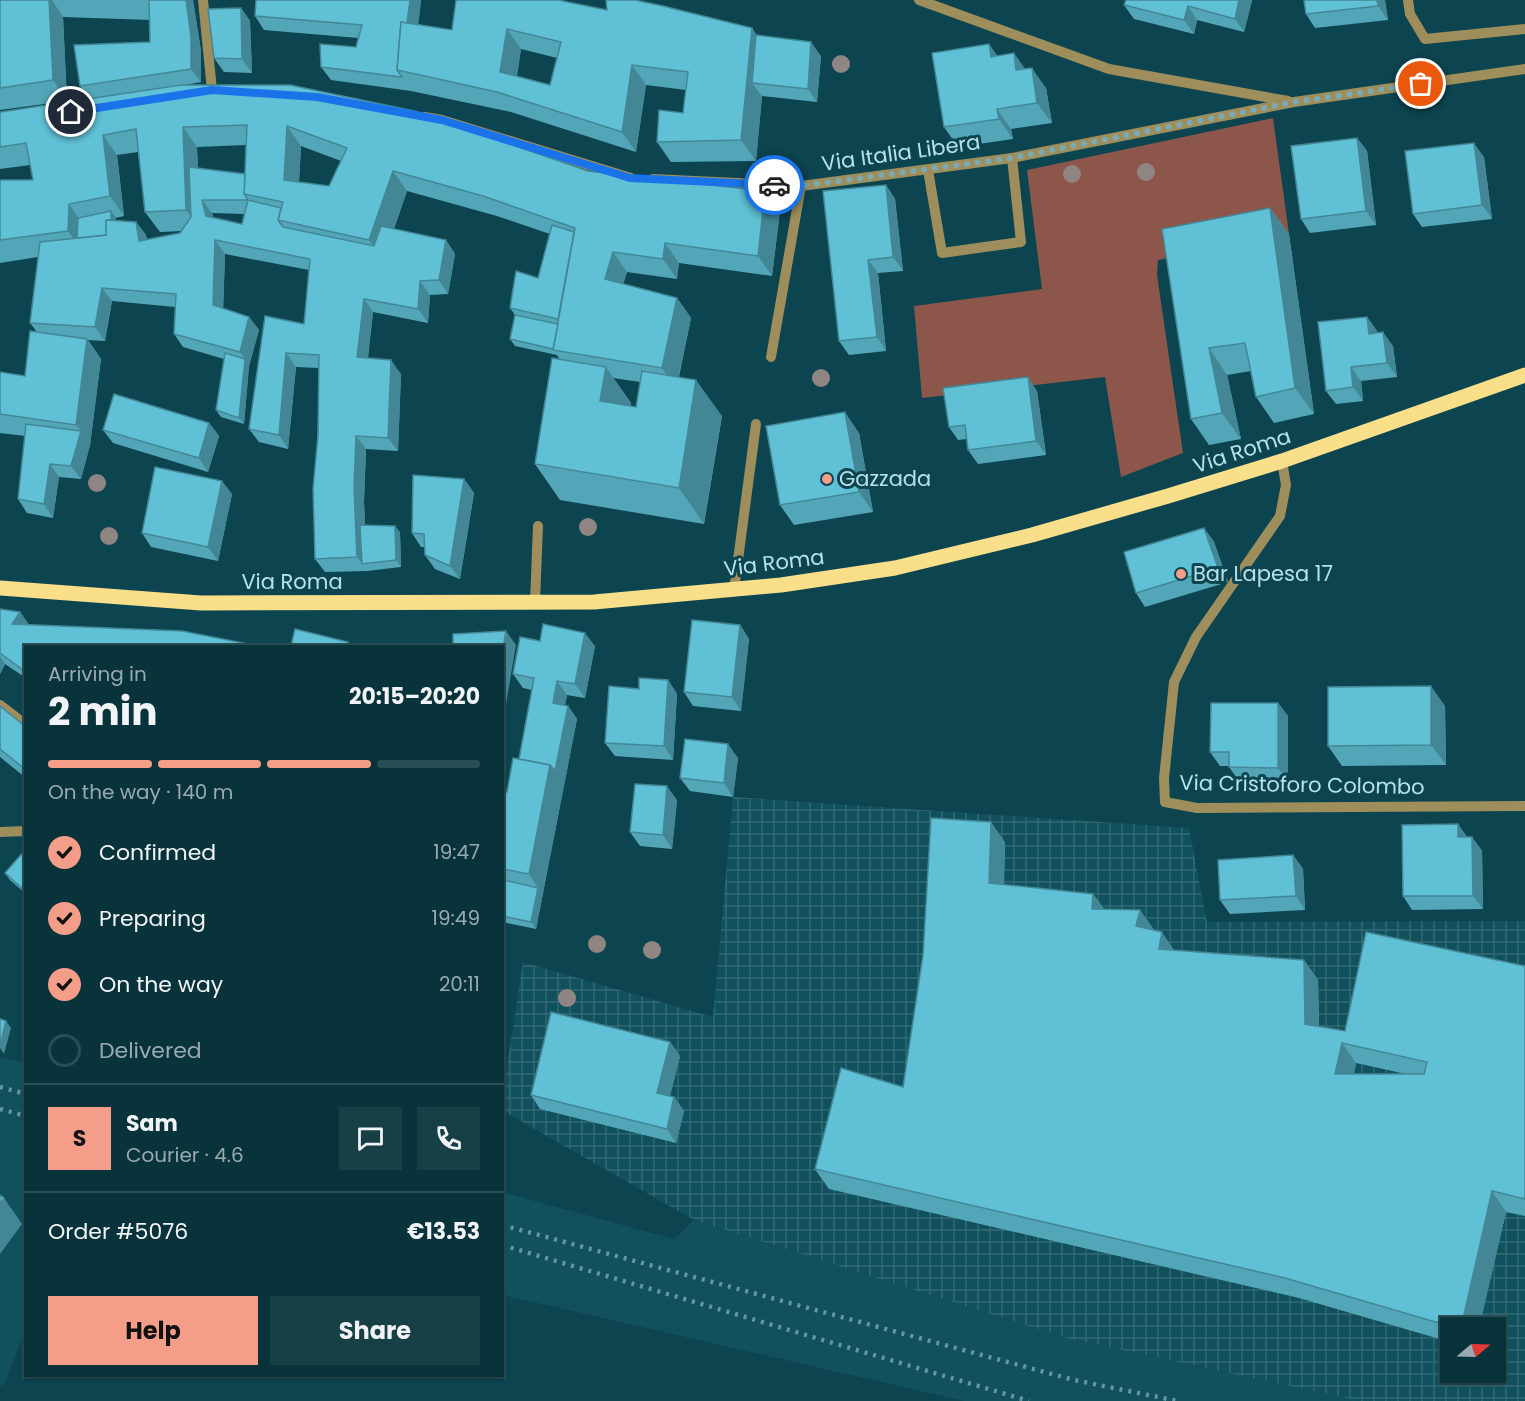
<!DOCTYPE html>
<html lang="en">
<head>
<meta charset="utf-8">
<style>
	:root { --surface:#09333b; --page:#173f46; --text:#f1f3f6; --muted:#99aaaf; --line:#294e55; --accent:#f49e8a }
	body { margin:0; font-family:Poppins,sans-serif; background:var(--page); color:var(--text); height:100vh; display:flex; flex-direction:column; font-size:22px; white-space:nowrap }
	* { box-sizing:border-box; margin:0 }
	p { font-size:20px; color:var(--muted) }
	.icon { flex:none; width:33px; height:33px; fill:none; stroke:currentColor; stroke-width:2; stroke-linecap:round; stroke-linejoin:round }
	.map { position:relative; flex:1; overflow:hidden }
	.drawer { position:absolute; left:24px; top:645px; width:480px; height:732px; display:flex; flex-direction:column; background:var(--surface); border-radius:0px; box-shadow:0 2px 4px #0004,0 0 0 2px var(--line) }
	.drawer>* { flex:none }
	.needle { width:39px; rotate:71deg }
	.fabs { position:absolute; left:1440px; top:1317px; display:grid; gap:12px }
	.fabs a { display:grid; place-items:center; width:66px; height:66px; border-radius:0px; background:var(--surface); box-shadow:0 2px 4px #0004,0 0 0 2px var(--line); font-size:30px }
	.pin { position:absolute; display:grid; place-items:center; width:51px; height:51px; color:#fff; margin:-26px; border:3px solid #fff; border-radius:50%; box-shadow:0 2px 6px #0007 }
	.courier { position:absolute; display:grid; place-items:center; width:60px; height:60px; margin:-30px; border:4px solid #1a73e8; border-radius:50%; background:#fff; color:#222; box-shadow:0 2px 8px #0007 }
	.overview em { font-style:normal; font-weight:700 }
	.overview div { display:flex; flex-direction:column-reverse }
	.overview { display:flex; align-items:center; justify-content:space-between; height:102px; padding:0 24px }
	h1 { font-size:39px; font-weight:700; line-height:45px }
	.bar { display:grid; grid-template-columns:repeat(4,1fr); gap:9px 6px; align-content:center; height:72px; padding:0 24px }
	.bar i { height:8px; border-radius:4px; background:var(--line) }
	.bar .current { background:var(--accent) }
	.bar p { grid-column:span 4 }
	.line { display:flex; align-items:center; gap:15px; padding:0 24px; border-top:2px solid var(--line) }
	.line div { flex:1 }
	.round { display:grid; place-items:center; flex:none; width:63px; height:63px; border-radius:0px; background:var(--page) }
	ol { padding:0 24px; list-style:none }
	li { display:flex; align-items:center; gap:18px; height:66px }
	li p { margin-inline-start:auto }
	li .icon { padding:6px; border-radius:50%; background:var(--accent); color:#111; stroke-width:4 }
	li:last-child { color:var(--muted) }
	li i { width:33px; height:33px; border:3px solid var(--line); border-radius:50% }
	.cta { display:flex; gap:12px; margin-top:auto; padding:12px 24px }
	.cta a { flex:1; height:69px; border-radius:0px; background:var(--accent); color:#111; font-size:24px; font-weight:700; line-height:69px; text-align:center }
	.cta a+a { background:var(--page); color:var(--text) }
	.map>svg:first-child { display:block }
</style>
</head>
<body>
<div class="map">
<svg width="1525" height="1401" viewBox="0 0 1525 1401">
	<defs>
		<pattern id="industrial-grid" width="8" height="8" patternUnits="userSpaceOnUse" patternTransform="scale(1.5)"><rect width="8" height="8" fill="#11515d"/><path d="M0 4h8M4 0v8" fill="none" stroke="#316a74"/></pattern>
	</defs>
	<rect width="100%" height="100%" fill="#0c444f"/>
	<g fill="#11515d">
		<polygon points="0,1057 26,1063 25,1331 3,1387 0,1384"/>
		<polygon points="502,1192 674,1239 694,1220 1066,1338 1360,1401 964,1401 503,1295"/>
	</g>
	<path fill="url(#industrial-grid)" fill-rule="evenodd" d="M733 797 1189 828 1207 922 1525 921V1401H1360L1066 1338 694 1220 503 1111V1093L523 962 713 1017ZM1450 1328H1496V1372H1450Z"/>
	<polygon fill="#8c564a" points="1273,118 1289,234 1158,260 1157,275 1183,453 1121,477 1105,377 922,398 914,306 1042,289 1027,170"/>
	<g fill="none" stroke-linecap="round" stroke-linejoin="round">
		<g stroke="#9e8e5b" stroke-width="10">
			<polyline points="203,0 212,90"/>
			<polyline points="919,0 1109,69 1288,101"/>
			<polyline points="1408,0 1410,14 1425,39 1525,29"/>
			<polyline points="425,117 442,120 631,178"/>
			<polyline points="928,170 942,253 1021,242 1012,158"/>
			<polyline points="653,179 801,186 1012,158 1294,102 1525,69"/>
			<polyline points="771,357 801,186"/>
			<polyline points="1282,461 1286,485 1280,516 1196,637 1174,682 1164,778 1165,802 1197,808 1525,806"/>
			<polyline points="734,590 756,424"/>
			<polyline points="535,602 538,526"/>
			<polyline points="0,705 26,725"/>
			<polyline points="0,832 26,831"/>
		</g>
		<polyline stroke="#f9df8a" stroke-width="15" points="0,588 201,603 594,602 781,585 895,568 1032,535 1168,496 1282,461 1525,375"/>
		<g stroke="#6596a1" stroke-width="4.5" stroke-dasharray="3 6" stroke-linecap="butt">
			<polyline points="0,1087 26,1094"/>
			<polyline points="0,1109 26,1116"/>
			<polyline points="502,1225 1074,1380 1178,1401"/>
			<polyline points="502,1245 1029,1401"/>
		</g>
	</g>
	<g fill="#8f8582">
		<circle cx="841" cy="64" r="9"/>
		<circle cx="1146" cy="172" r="9"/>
		<circle cx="1072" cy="174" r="9"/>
		<circle cx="821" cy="378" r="9"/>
		<circle cx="97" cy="483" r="9"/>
		<circle cx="588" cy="527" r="9"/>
		<circle cx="109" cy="536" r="9"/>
		<circle cx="597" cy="944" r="9"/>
		<circle cx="652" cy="950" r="9"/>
		<circle cx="567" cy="998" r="9"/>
	</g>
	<g fill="#53a6b8" fill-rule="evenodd">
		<path d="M0 0H193L201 51V82L185 85 588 171 765 191 780 211 772 276 679 263 677 279 627 272 623 284 677 298 691 318 679 377 722 416 704 524 560 500 535 464 560 360 557 355 515 346 510 339 515 315 510 308 538 278 550 234 497 216 407 191 394 229 446 240 455 254 448 294 430 295 428 323 373 312 368 358 401 374 398 451 366 449 364 502 365 525 400 532 401 567 367 571 325 572 315 559 319 368 296 367 288 449 259 442 249 429 265 316 304 324 309 270 225 254 223 308 249 317 259 330 249 366 244 424 221 417 216 410 224 359 183 347 174 334 175 307 112 301 105 341 88 340 101 359 90 445 81 479 59 477 53 518 27 513 18 499 25 436 0 433V372L25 376 37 332 30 323 38 257 0 263V180H33L30 165 0 169V112L89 99 80 86 150 42V20L63 17 67 101 0 110ZM246 145 245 174 198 169 197 147ZM301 146 341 161 329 186 299 182ZM138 152 145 212 160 232 182 231 180 233 147 240 146 235 136 222 116 220 115 218 124 216 117 155ZM212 213 245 214 242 224 213 217ZM613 378 640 382 636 407 631 406V403Z"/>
		<path d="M421 0 418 24 452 30 607 10 752 28 756 35 821 56 817 102 762 96 756 161 671 162 657 142 683 113 686 90 646 85 636 152 511 112 411 91 331 80 321 67 356 47 358 38 264 30 255 16ZM521 49 557 58 550 85 517 76Z"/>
		<polygon points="1252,0 1244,32 1197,20 1194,34 1134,19 1124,5"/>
		<polygon points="1304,0 1385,0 1388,20 1315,28 1306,14"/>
		<polygon points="241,8 250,21 252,73 224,72 214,58"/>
		<polygon points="989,44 997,56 1024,69 1046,88 1052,123 1011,129 1013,139 958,147 944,127"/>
		<polygon points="1357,138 1367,151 1376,225 1310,233 1301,219"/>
		<polygon points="1484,157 1492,219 1422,227 1413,214"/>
		<polygon points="886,185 895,199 903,271 878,273 886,351 849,355 839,341"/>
		<polygon points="1270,208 1289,234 1314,414 1274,423 1256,397 1251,371 1227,375 1241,439 1209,445 1191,419 1162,229"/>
		<polygon points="1367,317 1377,331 1377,333 1393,346 1397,377 1361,381 1363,401 1336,404 1326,391"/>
		<polygon points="1037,391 1046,455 978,464 968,450 967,439 958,440 949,427"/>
		<polygon points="209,423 219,436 208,472 113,443 103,430"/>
		<polygon points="859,433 873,512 794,525 780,505"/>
		<polygon points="464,479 474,493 460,579 435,569 425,555 425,547 421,547 412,533"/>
		<polygon points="232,494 218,561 151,547 142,533"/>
		<polygon points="1204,528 1214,542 1228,582 1145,607 1136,593"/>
		<polygon points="0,609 20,612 29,625 26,646 26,678 5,664 0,674"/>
		<polygon points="740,625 749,639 741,711 693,706 684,692"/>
		<polygon points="540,641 595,646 585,698 567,695 565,705 568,706 577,719 536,929 502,922 502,886 504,880 502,879 502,792 507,792 519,759 532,690 523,688 513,674"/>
		<polygon points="668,680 677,694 673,760 615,756 605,743 639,689"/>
		<polygon points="1278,703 1288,716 1288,781 1239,781 1229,767 1229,766 1220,766 1210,752"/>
		<polygon points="0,706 26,727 26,778 0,757"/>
		<polygon points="1445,706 1446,765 1342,766 1328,746"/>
		<polygon points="738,758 733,797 690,791 680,778"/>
		<polygon points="677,800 672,849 640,846 630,832"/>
		<polygon points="1458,824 1467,837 1472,837 1482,851 1483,909 1412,910 1403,896"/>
		<path d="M1005 842 1004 885 1093 894 1104 909 1140 910 1154 930 1174 950 1304 960 1318 980 1319 1026 1345 1031 1525 966V1216L1506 1212 1479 1328H1450V1342L1299 1298 829 1189 815 1169 903 1087 923 955ZM1356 1063 1406 1074H1354Z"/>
		<polygon points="26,849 26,894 10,880 5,873"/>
		<polygon points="1293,855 1303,869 1305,910 1230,914 1220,900"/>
		<polygon points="670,1042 680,1056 670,1096 674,1097 684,1111 676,1143 540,1109 531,1095"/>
	</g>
	<g fill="#438796">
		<polygon points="49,0 52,0 63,17 67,101 53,80"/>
		<polygon points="186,0 193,0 201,51 201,82 191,69"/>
		<polygon points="410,0 421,0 413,74 402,71"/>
		<polygon points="1239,0 1252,0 1244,32 1235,19"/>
		<polygon points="1377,0 1385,0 1388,20 1378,6"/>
		<polygon points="1188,6 1197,20 1194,34 1184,20"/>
		<polygon points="241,8 250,21 252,73 242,59"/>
		<polygon points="752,28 766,48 752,83 762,96 756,161 741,140"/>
		<polygon points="507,29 521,49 514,92 500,72"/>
		<polygon points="811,42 821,56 817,102 808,89"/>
		<polygon points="989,44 1003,64 991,57"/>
		<polygon points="1014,53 1028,73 1016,70"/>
		<polygon points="632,65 646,85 636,152 622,132"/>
		<polygon points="1032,68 1046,88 1052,123 1037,103"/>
		<polygon points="997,109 1011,129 1013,139 999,119"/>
		<polygon points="287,126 301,146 298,200 284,180"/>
		<polygon points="183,127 197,147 200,230 186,210"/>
		<polygon points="103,135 117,155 124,216 110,196"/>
		<polygon points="1357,138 1367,151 1376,225 1366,211"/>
		<polygon points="1474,143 1484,157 1492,219 1482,205"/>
		<polygon points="393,171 407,191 383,260 369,240"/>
		<polygon points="886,185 895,199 903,271 893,257"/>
		<polygon points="765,191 780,211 772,276 758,256"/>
		<polygon points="202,200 212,213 216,230 206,216"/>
		<polygon points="69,204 83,225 77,244 68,231"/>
		<polygon points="1270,208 1289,234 1314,414 1295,388"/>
		<polygon points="111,211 116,218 116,249 111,242"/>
		<polygon points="136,222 146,235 149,255 139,241"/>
		<polygon points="215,240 225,254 223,319 213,305"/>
		<polygon points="446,240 455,254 448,294 439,280"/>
		<polygon points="665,243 679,263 677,279 663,259"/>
		<polygon points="613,252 627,272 619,299 605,279"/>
		<polygon points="868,260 878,273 886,351 877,337"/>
		<polygon points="420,281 430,295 428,323 418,309"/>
		<polygon points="102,288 112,301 105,341 95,327"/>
		<polygon points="677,298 691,318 676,389 662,368"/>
		<polygon points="364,299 373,312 366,371 357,357"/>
		<polygon points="249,317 259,330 249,366 244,424 239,418 245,359 240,352"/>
		<polygon points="1367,317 1377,331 1379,347 1369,334"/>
		<polygon points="1383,332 1393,346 1397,377 1387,363"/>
		<polygon points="87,339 101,359 90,445 81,479 71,466 81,431 76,425"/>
		<polygon points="1209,348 1227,375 1241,439 1222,413"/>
		<polygon points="286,353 296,367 288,449 279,435"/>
		<polygon points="391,360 401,374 398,451 388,438"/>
		<polygon points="606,367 631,403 625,437 600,401"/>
		<polygon points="1351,367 1361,381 1363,401 1353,387"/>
		<polygon points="1028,377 1037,391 1046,455 1036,441"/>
		<polygon points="696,380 722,416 704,524 679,488"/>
		<polygon points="845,412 859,433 873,512 859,492"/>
		<polygon points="209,423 219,436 208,472 199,458"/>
		<polygon points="356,436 366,449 364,502 367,563 362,564 357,557 354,488"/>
		<polygon points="50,464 59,477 53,518 44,504"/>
		<polygon points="464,479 474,493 460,579 450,566"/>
		<polygon points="222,481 232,494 218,561 208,547"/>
		<polygon points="395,526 400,532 401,567 396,560"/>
		<polygon points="1204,528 1214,542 1228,582 1218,568"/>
		<polygon points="20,612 30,626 12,624"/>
		<polygon points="740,625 749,639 741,711 732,697"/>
		<polygon points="506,631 516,645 506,704 502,719 502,654"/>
		<polygon points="585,633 595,646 585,698 575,684"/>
		<polygon points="0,656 5,664 0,674"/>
		<polygon points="668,680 677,694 673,760 664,746"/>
		<polygon points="557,681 567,695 563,717 553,703"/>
		<polygon points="1431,686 1445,706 1446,765 1431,745"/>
		<polygon points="1278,703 1288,716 1288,781 1278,768"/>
		<polygon points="568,706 577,719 536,929 531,922 538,888 529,874 550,765"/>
		<polygon points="728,744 738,758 733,797 724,783"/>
		<polygon points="667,786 677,800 672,849 663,835"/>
		<polygon points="991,822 1005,842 1003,904 989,883"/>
		<polygon points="1458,824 1467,838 1458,837"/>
		<polygon points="1472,837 1482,851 1483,909 1473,896"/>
		<polygon points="1293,855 1303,869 1305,910 1296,896"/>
		<polygon points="1093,894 1107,914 1092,909"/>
		<polygon points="1140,910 1154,930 1150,946 1136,926"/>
		<polygon points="1162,932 1176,953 1159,949"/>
		<polygon points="1304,960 1318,980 1319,1044 1305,1024"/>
		<polygon points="6,1021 11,1028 4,1054 0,1048 0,1045"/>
		<polygon points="670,1042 680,1056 667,1107 657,1093"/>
		<polygon points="1342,1043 1356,1063 1349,1094 1335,1074"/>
		<polygon points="674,1097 684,1111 676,1143 667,1129"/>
		<polygon points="1492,1191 1506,1212 1479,1328 1461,1328"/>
		<polygon points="4,1198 22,1224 0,1254 0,1204"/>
	</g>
	<g fill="#60c1d6" stroke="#438796" stroke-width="1.5" fill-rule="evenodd">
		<polygon points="0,0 49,0 53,80 0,88"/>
		<polygon points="149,0 186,0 191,37 191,69 80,86 74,45 150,42"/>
		<polygon points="256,0 410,0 407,23 401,22 397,70 402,77 321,67 320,44 356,47 362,25 255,16"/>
		<path d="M456 0H558L607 10 606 0H635L663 6 752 28 741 140 657 142 659 110 683 113 688 72 632 65 622 132 497 92 397 70 401 22 452 30ZM507 29 561 42 550 85 500 72Z"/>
		<polygon points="1126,0 1239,0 1235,19 1188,6 1184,20 1124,5"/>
		<polygon points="1304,0 1377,0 1378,6 1306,14"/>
		<polygon points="241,8 242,59 214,58 208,9"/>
		<polygon points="756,35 811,42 808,89 752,83"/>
		<polygon points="989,44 991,57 1014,53 1016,70 1032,68 1037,103 997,109 999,119 944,127 932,53"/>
		<path d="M181 85H290L414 111 588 171 765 191 758 256 665 243 663 259 613 252 605 279 677 298 662 368 553 350 575 228 483 196 393 171 369 240 278 220 283 202 244 194 247 125 183 127 186 210 145 212 136 129 103 135 110 196 69 204 68 231 0 240V180H33L26 143 0 147V112ZM287 126 347 148 329 186 284 180Z"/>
		<polygon points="1357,138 1366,211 1301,219 1291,146"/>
		<polygon points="1474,143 1482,205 1413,214 1405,151"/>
		<polygon points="189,167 245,174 244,194 248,200 202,200 206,216 242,224 248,200 281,208 278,220 283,227 374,246 381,226 446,240 439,280 420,281 418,309 364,299 357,357 391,360 388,438 356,436 354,488 357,557 315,559 313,489 318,435 319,355 286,353 279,435 249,429 265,316 304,324 310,259 215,240 213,305 249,317 240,352 174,334 176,294 102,288 95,327 30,323 40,242 106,235 106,220 136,222 139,241 180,233 191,217"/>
		<polygon points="886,185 893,257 868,260 877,337 839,341 823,191"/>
		<polygon points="1270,208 1295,388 1256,397 1245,343 1209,348 1222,413 1191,419 1162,229"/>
		<polygon points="111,211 111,220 106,220 106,235 77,238 78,218"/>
		<polygon points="552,225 574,232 558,319 510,308 516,271 538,278"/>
		<polygon points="515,315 558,324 553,349 510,339"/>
		<polygon points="1367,317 1369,334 1383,332 1387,363 1351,367 1353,387 1326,391 1318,322"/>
		<polygon points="30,331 87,339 76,425 0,414 0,372 25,376"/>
		<polygon points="225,353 245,359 239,418 216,410"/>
		<polygon points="552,358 606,367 600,401 636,407 642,371 696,380 679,488 535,464"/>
		<polygon points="1028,377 1036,441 968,450 965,425 949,427 943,388"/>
		<polygon points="114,394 209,423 199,458 103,430"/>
		<polygon points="845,412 859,492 780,505 766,426"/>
		<polygon points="26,424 81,431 71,466 50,464 44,504 18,499"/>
		<polygon points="155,467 222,481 208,547 142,533"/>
		<polygon points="413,475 464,479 450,566 425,555 424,534 412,533"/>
		<polygon points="360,525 395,526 396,560 362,564"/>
		<polygon points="1204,528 1218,568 1136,593 1124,552"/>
		<polygon points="0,609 20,612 12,624 182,631 258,646 26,646 26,672 0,653"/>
		<polygon points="692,620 740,625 732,697 684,692"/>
		<polygon points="543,624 585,633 575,684 557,681 553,703 568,706 555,771 550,765 519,759 534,678 513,674 520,637 540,641"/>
		<polygon points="295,629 348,642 347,646 291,646"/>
		<polygon points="506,631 502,654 502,646 453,646 453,634"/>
		<polygon points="639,678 668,680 664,746 605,743 609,686 639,689"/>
		<polygon points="1431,686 1431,745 1328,746 1328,687"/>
		<polygon points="1211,703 1278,703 1278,768 1229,767 1229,752 1210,752"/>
		<polygon points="0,706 26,727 26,770 0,749"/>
		<polygon points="685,739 728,744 724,783 680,778"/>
		<polygon points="513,758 550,765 529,874 502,869 502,792 507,792"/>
		<polygon points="635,784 667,786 663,835 630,832"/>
		<path d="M931 818 991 822 989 883 1093 894 1092 909 1140 910 1136 926 1162 932 1159 949 1304 960 1305 1024 1345 1031 1366 932 1525 966V1199L1492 1191 1461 1328H1456L1285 1278 815 1169 841 1068 903 1087 923 955ZM1342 1043 1427 1062 1424 1074H1335Z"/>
		<polygon points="1458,824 1458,837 1472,837 1473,896 1403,896 1402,825"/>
		<polygon points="26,849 26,892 5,873"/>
		<polygon points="1293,855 1296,896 1220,900 1218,860"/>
		<polygon points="504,880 538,888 531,922 502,916 502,886"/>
		<polygon points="551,1012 670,1042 657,1093 674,1097 667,1129 531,1095"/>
		<polygon points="0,1019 6,1021 0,1045"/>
		<polygon points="0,1195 4,1198 0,1204"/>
	</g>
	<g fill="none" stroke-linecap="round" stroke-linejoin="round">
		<polyline stroke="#7aaab4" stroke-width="6" stroke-dasharray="0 10.8" points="774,185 801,186 1012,158 1294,102 1421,84"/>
		<polyline stroke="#1a73e8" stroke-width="8" points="71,112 212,90 317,97 442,120 630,178 774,185"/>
	</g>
	<g fill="#f49e8a" stroke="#0c444f" stroke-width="2">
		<circle cx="827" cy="479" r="6"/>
		<circle cx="1181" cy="574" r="6"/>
	</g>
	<g text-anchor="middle" stroke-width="6" stroke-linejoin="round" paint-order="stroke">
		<g font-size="21" fill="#b5e1eb" stroke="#0c444f">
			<text transform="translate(901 153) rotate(-8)" y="7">Via Italia Libera</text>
			<text transform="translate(1242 451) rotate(-18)" y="7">Via Roma</text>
			<text transform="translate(774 563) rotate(-7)" y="7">Via Roma</text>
			<text x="292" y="589">Via Roma</text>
			<text transform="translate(1302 785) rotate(1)" y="7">Via Cristoforo Colombo</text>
		</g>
		<g font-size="21" fill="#b5e1eb" stroke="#0c444f" text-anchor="start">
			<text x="839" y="486">Gazzada</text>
			<text x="1193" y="581">Bar Lapesa 17</text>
		</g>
	</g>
</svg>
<div class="fabs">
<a><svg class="needle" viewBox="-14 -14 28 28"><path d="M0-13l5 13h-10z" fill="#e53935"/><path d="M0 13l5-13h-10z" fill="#99aaaf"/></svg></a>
</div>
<div class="pin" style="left:1421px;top:84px;background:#ea580c"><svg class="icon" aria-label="bag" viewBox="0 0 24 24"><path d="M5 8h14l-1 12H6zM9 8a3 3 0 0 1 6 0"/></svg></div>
<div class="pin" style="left:71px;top:112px;background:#1f2937"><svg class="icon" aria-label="home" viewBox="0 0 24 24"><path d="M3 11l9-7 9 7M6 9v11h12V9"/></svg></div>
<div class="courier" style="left:774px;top:185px"><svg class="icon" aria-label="car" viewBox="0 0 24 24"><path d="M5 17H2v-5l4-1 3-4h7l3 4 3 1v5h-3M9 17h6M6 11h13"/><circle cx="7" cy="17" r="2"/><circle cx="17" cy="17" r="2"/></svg></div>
<section class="drawer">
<div class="overview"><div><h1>2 min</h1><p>Arriving in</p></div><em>20:15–20:20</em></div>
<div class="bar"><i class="current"></i><i class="current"></i><i class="current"></i><i></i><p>On the way · 140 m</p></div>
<ol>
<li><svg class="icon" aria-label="check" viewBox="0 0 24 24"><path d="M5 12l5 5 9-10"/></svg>Confirmed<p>19:47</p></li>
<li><svg class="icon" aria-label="check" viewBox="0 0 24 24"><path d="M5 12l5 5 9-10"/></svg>Preparing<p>19:49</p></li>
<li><svg class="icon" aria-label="check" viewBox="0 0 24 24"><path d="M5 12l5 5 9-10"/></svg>On the way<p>20:11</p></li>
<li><i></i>Delivered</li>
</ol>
<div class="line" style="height:108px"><b class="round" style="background:var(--accent);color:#111">S</b><div><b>Sam</b><p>Courier · 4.6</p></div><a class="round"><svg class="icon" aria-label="chat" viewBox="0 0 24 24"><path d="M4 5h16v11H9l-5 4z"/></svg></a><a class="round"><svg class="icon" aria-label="phone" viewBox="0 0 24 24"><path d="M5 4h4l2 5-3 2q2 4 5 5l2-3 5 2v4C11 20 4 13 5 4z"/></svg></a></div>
<div class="line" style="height:78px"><div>Order #5076</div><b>€13.53</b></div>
<div class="cta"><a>Help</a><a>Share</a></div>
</section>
</div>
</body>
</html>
